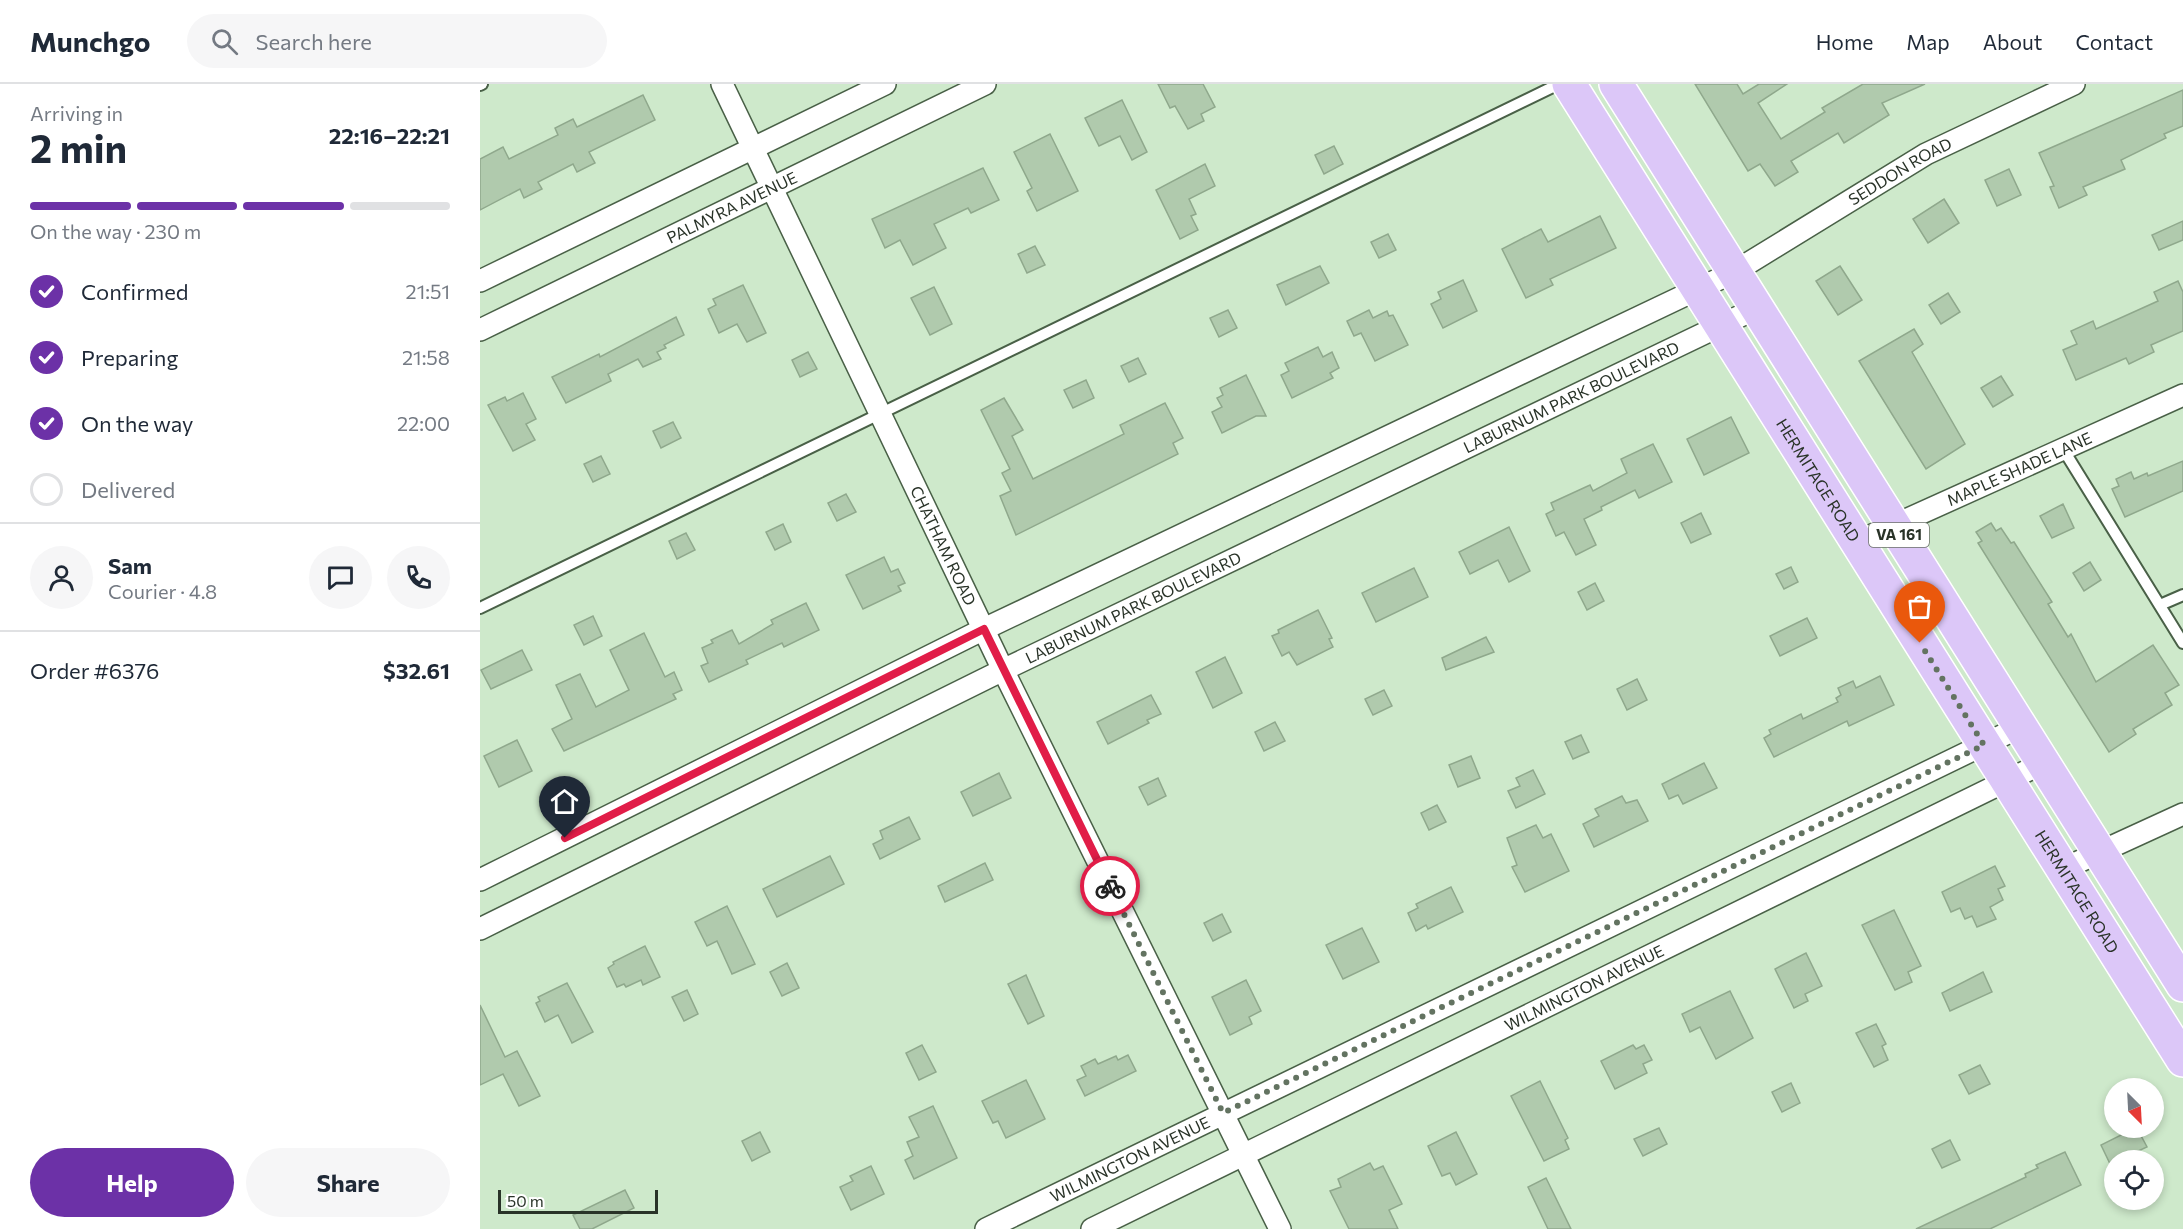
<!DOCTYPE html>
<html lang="en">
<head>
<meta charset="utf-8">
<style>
	:root { --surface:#fff; --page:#f6f6f7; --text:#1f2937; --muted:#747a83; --line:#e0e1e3; --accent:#6c31a7 }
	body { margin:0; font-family:Commissioner,sans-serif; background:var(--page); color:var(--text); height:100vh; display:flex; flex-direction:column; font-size:22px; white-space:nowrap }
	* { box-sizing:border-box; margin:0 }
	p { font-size:20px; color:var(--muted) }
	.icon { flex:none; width:33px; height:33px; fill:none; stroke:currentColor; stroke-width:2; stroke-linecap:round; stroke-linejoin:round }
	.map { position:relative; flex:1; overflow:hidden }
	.sheet { display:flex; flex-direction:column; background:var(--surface); width:480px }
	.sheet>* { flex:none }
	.needle { width:39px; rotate:156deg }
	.controls { position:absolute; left:1624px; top:994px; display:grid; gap:12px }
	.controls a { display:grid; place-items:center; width:60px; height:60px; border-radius:50%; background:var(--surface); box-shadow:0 3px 9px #0003; font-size:30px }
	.scale { position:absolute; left:18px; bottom:15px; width:160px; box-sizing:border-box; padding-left:6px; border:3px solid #293328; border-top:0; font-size:16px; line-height:21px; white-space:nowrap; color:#293328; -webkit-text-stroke:4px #fff; paint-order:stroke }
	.pin { position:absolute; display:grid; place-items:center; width:51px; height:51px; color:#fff; margin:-62px -26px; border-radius:50% 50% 50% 0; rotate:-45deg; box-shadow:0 0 6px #0007 }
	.pin .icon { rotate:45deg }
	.courier { position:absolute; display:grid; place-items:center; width:60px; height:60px; margin:-30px; border:4px solid #e11d48; border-radius:50%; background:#fff; color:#222; box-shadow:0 2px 8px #0007 }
	.headline em { font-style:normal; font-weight:700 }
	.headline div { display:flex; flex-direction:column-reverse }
	.headline { display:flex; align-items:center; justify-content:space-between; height:102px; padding:0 30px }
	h1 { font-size:39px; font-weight:700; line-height:45px }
	.bar { display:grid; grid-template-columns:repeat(4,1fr); gap:9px 6px; align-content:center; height:72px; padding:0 30px }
	.bar i { height:8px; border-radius:4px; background:var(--line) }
	.bar .on { background:var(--accent) }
	.bar p { grid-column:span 4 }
	.line { display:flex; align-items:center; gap:15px; padding:0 30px; border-top:2px solid var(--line) }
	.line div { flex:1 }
	.round { display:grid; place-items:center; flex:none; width:63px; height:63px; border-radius:32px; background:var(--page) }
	ol { padding:0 30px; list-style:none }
	li { display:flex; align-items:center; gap:18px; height:66px }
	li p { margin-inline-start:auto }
	li .icon { padding:6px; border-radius:50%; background:var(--accent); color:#fff; stroke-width:4 }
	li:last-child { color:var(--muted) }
	li i { width:33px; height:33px; border:3px solid var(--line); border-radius:50% }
	.primary-button { display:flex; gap:12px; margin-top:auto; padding:12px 30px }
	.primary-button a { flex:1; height:69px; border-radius:36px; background:var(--accent); color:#fff; font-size:24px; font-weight:700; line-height:69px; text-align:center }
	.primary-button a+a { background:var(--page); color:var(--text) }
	header { display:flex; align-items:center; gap:36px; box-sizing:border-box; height:84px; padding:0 30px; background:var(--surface); border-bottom:2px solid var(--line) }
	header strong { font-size:28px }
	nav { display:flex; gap:33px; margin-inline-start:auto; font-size:21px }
	.search { width:420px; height:54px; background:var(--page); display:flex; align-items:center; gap:15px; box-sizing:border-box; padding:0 21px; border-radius:33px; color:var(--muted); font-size:22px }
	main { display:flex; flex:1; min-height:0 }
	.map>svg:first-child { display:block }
</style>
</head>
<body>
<header>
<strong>Munchgo</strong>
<div class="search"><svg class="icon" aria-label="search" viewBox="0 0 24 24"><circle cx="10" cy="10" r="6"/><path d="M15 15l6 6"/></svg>Search here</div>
<nav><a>Home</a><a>Map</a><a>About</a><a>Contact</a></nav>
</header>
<main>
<section class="sheet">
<div class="headline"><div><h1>2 min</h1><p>Arriving in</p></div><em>22:16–22:21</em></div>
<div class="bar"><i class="on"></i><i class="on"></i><i class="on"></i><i></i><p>On the way · 230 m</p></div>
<ol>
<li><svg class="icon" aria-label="check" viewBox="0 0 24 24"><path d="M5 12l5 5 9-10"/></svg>Confirmed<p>21:51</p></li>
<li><svg class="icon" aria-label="check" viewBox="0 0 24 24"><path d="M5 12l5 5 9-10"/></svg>Preparing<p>21:58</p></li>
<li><svg class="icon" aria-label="check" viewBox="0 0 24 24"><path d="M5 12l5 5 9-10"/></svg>On the way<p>22:00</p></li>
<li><i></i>Delivered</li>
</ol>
<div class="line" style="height:108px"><a class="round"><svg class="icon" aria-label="person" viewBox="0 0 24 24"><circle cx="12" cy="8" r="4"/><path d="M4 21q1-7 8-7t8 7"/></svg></a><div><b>Sam</b><p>Courier · 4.8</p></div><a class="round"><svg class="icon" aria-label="chat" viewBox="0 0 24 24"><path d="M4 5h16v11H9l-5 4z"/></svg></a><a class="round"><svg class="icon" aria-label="phone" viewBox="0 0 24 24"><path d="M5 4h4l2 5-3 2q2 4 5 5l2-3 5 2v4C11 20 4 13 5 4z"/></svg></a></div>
<div class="line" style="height:78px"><div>Order #6376</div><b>$32.61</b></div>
<div class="primary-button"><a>Help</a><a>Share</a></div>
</section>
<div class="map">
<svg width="1703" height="1145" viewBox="0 0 1703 1145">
	<rect width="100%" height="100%" fill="#cee9cb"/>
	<g fill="#b0caad" stroke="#8fa88c" stroke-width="1.5">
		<polygon points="678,0 723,0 735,23 721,30 724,37 708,45 695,22 690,24"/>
		<polygon points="1215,0 1257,0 1263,10 1279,0 1307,0 1278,19 1301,55 1345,28 1342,24 1383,0 1445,0 1402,19 1409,31 1364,59 1358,49 1311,77 1318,88 1295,102 1280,80 1268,87"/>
		<polygon points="1703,6 1703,42 1684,50 1686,54 1641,76 1645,85 1603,103 1607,111 1579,124 1570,103 1574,102 1559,69"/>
		<polygon points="163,11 175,36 109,68 115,79 97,88 93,80 58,98 62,105 44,114 40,105 0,126 0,75 23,63 29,75 78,51 75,44 93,35 97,43"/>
		<polygon points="642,16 667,68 652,76 640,52 619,62 605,34"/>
		<polygon points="570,50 598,107 557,127 547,107 552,104 534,68"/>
		<polygon points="854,62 863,80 844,90 835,71"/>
		<polygon points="725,80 735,102 709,115 716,130 711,132 718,146 700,155 676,106"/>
		<polygon points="503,84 519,116 491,129 488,124 454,140 466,164 433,181 420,156 405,164 392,135"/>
		<polygon points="1529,85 1541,111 1517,122 1505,96"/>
		<polygon points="1464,115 1479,139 1448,159 1433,135"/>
		<polygon points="1120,132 1136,164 1070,195 1073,201 1046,214 1022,165 1061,145 1068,158"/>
		<polygon points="1703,137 1703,156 1679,166 1672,151"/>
		<polygon points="908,150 916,166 899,174 891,158"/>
		<polygon points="555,162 565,181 547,189 538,170"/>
		<polygon points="840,182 849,199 806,221 797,201"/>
		<polygon points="1360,182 1382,216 1358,231 1336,197"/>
		<polygon points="983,196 997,227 963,244 951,220 961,215 958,208"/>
		<polygon points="1698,197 1703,208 1703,247 1671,261 1674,268 1649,280 1646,274 1596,296 1583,266 1597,260 1591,247 1613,237 1616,245 1678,217 1674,208"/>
		<polygon points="263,201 286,249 267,258 257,240 239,249 228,225 236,221 233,215"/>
		<polygon points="454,203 472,240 450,251 431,214"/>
		<polygon points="1468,209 1480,228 1461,240 1449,221"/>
		<polygon points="748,226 757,244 739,253 730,234"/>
		<polygon points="889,226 893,234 907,227 909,232 913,231 928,261 895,277 881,249 874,252 867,237"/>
		<polygon points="196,233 204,251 184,261 186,264 177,268 181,275 163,283 158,275 128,290 131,297 86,319 72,293 119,270 120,273"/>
		<polygon points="1434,245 1443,260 1432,268 1485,360 1446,385 1379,277"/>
		<polygon points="838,263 843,273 852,268 859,284 850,289 853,294 812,314 801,291 809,287 805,279"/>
		<polygon points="328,268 337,285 320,293 312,276"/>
		<polygon points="658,274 666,290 649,298 641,282"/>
		<polygon points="766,291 786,332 776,332 742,349 732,328 742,323 737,314 743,311 740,304"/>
		<polygon points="1521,292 1533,311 1513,323 1501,304"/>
		<polygon points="606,296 614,314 593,324 584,306"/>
		<polygon points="43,309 56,335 46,340 55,356 33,367 8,321 25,313 27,317"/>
		<polygon points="524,314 543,346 532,352 553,395 644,350 640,341 685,319 703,354 693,359 698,370 536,451 520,412 531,407 522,389 530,385 501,326"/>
		<polygon points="1251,333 1269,369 1224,391 1207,355"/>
		<polygon points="193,338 201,354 181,364 173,347"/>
		<polygon points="1173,360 1192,398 1159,414 1155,406 1121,423 1122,426 1104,435 1116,461 1096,471 1084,448 1076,452 1066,430 1074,426 1071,419 1110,401 1113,407 1147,389 1141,375"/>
		<polygon points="121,372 130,390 113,398 104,380"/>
		<polygon points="1703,377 1703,407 1645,433 1632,405 1639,402 1636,395 1651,388 1654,395 1667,389 1668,392"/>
		<polygon points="366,410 376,428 357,437 348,419"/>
		<polygon points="1583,420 1594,444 1572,454 1560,432"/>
		<polygon points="1221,429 1231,450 1211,459 1201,439"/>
		<polygon points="1511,439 1516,447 1521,444 1531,459 1534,458 1572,518 1568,520 1588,553 1591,550 1616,598 1673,561 1699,601 1685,609 1692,621 1653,645 1656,650 1629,668 1498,459 1502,457 1496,448"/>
		<polygon points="303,440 311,458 295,466 286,448"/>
		<polygon points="1029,443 1050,487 1029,498 1018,476 990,490 979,468"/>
		<polygon points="206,449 215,466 197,475 189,457"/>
		<polygon points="404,473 411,488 418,485 425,499 418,502 421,507 383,525 366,491"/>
		<polygon points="1610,478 1621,496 1604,507 1593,489"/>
		<polygon points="1311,483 1318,498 1304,505 1296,490"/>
		<polygon points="934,484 948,513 896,538 882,509"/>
		<polygon points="1115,499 1124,517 1107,526 1098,508"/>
		<polygon points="326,519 339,546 304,563 302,559 266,576 268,580 229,598 221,582 228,579 222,564 233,559 231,556 252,546 259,560 293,540 291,536"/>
		<polygon points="838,526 852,554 849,555 853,563 817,581 809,568 802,572 792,552 799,549 798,546"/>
		<polygon points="113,532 122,552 104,561 94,541"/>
		<polygon points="1327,534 1337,554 1300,572 1290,552"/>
		<polygon points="164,549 185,593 194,588 202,606 193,610 196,615 84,667 72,645 92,635 76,601 100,590 116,623 149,606 130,566"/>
		<polygon points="1006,553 1014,568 966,586 962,574"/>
		<polygon points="42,566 52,586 11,605 1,586"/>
		<polygon points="745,573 762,609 733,624 716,588"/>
		<polygon points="1400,592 1414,621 1369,642 1367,637 1294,673 1284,654 1291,650 1289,646 1321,630 1323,635 1358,618 1356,614 1361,611 1358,604 1373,597 1376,604"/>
		<polygon points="1157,595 1167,616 1147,626 1137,605"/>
		<polygon points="904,606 912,622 893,631 885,615"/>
		<polygon points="671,611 681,630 667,636 669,639 628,660 617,638"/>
		<polygon points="795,638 805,657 784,667 775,648"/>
		<polygon points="1101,651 1109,668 1093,675 1085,658"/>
		<polygon points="37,656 52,687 19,703 4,672"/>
		<polygon points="991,672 1000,694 978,703 969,681"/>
		<polygon points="1224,679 1237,704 1203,720 1198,711 1189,715 1182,700"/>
		<polygon points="1053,686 1065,710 1036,724 1028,707 1040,702 1036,694"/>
		<polygon points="519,689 531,714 493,732 481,708"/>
		<polygon points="678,694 686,712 668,721 659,703"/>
		<polygon points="1142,712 1146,719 1157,716 1168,737 1114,763 1103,740 1119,732 1115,725"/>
		<polygon points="957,721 966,738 949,746 941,729"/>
		<polygon points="429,733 440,755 400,775 393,760 403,755 400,747"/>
		<polygon points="1056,741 1063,754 1071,750 1089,787 1045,808 1032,783 1037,781 1027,754"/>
		<polygon points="350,772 364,800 297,833 283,805"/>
		<polygon points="505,779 513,796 465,818 458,802"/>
		<polygon points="1515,782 1525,802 1518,805 1523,816 1510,823 1516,835 1497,843 1492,832 1485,835 1480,824 1471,828 1462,808"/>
		<polygon points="971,803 983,828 948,845 946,841 936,847 928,829 938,824 936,820"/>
		<polygon points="247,822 275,880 252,890 237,857 227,862 215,838"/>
		<polygon points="1414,826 1441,882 1428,888 1432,898 1415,906 1382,841"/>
		<polygon points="742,830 751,848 733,857 724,839"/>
		<polygon points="882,844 899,878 863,895 846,861"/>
		<polygon points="165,862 180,893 163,901 161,896 146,903 144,900 137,903 128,884 134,880 133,878"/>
		<polygon points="1326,869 1342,902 1325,910 1328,917 1314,924 1295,885"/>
		<polygon points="307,879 319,904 302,912 290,888"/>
		<polygon points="1503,888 1512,908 1470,927 1462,909"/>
		<polygon points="546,891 564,932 548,940 528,900"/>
		<polygon points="766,896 781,927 769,933 772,940 750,951 732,913"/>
		<polygon points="87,899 113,948 92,959 78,931 65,938 56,919 60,917 58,913"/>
		<polygon points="207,906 218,930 204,937 192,913"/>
		<polygon points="1250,907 1273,954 1236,975 1220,943 1210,948 1202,930"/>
		<polygon points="0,921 25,973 37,967 60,1012 39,1022 23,990 0,1001"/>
		<polygon points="1396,940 1406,960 1402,962 1408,976 1394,983 1376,949"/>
		<polygon points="442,961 456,988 439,996 426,969"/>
		<polygon points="1153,961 1156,965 1164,961 1172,976 1163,980 1167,989 1135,1005 1121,977"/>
		<polygon points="648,971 656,987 605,1012 597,996 606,992 601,982 615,975 618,980 636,972 638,976"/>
		<polygon points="1500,981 1510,1000 1489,1010 1479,991"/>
		<polygon points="546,996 565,1035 526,1054 518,1037 513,1039 502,1017"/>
		<polygon points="1060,997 1088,1054 1085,1056 1089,1065 1064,1077 1031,1012"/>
		<polygon points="1311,999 1320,1019 1302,1028 1292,1008"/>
		<polygon points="453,1022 477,1074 434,1095 425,1076 433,1072 427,1058 439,1053 429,1033"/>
		<polygon points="1179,1044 1187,1060 1163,1072 1154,1055"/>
		<polygon points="1649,1047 1651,1052 1659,1048 1667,1063 1658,1067 1660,1070 1646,1077 1635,1077 1632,1084 1621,1061"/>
		<polygon points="280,1048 290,1068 272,1077 262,1057"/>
		<polygon points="976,1048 997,1090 976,1101 970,1089 962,1092 948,1062"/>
		<polygon points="1470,1056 1480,1076 1462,1084 1452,1065"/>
		<polygon points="1585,1068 1601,1101 1510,1145 1436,1145 1546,1093 1545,1090 1558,1084 1556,1081"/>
		<polygon points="890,1079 894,1086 903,1082 922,1120 909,1126 918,1145 869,1145 850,1107 861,1103 858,1095"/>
		<polygon points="391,1082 404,1110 371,1126 360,1103 373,1097 370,1092"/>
		<polygon points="1066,1094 1091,1145 1068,1145 1048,1103"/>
		<polygon points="145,1106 154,1124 112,1145 100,1145 93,1131"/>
	</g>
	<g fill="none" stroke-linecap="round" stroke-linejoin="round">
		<defs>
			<g id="service">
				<polyline points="0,1 2,0"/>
				<polyline points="1583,365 1703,559"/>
				<polyline points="1680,521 1703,511"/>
				<polyline points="0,524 1079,0"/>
			</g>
			<g id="minor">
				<path id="s1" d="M242 0 523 586 800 1145"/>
				<polyline points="0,197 405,0"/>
				<path id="s2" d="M0 246 505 0"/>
				<path id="s3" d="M1377 458 1703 311"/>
				<polyline points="1583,785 1703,730"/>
				<path id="s4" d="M0 796 504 545 1218 205 1254 188 1446 70 1594 0"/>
				<path id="s5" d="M0 845 523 586 1277 224"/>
				<path id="s6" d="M506 1145 1540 643"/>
				<path id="s7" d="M612 1145 1563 679"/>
			</g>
			<g id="primary">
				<path id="s8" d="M1089 0 1703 976"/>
				<polyline points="1136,0 1703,901"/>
			</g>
		</defs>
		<use href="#service" stroke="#496047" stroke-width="14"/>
		<use href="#minor" stroke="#496047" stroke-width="24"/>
		<use href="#primary" stroke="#fff" stroke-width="36"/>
		<use href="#service" stroke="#fff" stroke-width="10"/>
		<use href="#minor" stroke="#fff" stroke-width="21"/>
		<use href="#primary" stroke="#dcc7f8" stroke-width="33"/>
	</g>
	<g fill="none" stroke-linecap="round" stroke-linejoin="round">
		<polyline stroke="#637361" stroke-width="6" stroke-dasharray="0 10.8" points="630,802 743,1029 1504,661 1440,559"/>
		<polyline stroke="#e11d48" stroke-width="8" points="85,754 504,545 630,802"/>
	</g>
	<g text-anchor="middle" stroke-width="5" stroke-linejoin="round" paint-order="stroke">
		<rect fill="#fff" stroke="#697068" stroke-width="1.5" x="1389" y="439" width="60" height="24" rx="4.5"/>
		<g font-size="15" font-weight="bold" fill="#293328">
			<text x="1419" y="456">VA 161</text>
		</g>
		<g font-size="16" fill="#293328" stroke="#fff">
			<text dy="6" stroke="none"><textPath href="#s4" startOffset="1588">SEDDON ROAD</textPath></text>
			<text dy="6" stroke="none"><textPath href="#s2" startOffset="280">PALMYRA AVENUE</textPath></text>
			<text dy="6" stroke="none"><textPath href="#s5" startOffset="1214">LABURNUM PARK BOULEVARD</textPath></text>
			<text dy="6" stroke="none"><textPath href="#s3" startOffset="178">MAPLE SHADE LANE</textPath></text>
			<text dy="6" stroke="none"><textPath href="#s8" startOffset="468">HERMITAGE ROAD</textPath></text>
			<text dy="6" stroke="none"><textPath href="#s1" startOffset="512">CHATHAM ROAD</textPath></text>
			<text dy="6" stroke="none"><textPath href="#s5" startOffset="728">LABURNUM PARK BOULEVARD</textPath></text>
			<text dy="6" stroke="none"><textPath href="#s8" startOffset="954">HERMITAGE ROAD</textPath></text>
			<text dy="6" stroke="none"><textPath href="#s7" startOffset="548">WILMINGTON AVENUE</textPath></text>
			<text dy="6" stroke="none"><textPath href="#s6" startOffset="160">WILMINGTON AVENUE</textPath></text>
		</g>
	</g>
</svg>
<div class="controls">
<a><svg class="needle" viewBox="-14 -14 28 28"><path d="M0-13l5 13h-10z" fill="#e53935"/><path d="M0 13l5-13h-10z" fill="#747a83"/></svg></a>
<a><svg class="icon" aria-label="locate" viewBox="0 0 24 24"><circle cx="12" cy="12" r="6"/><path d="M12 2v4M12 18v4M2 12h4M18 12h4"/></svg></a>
</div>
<div class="scale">50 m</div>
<div class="pin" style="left:1440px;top:559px;background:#ea580c"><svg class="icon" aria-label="bag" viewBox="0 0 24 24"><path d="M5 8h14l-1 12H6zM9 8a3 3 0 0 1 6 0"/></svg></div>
<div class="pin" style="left:85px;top:754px;background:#1f2937"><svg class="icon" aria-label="home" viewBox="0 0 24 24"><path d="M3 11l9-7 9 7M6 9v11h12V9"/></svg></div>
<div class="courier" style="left:630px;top:802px"><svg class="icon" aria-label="bike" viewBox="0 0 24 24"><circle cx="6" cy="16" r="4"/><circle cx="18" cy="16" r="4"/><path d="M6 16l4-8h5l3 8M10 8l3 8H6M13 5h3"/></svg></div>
</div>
</main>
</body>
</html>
